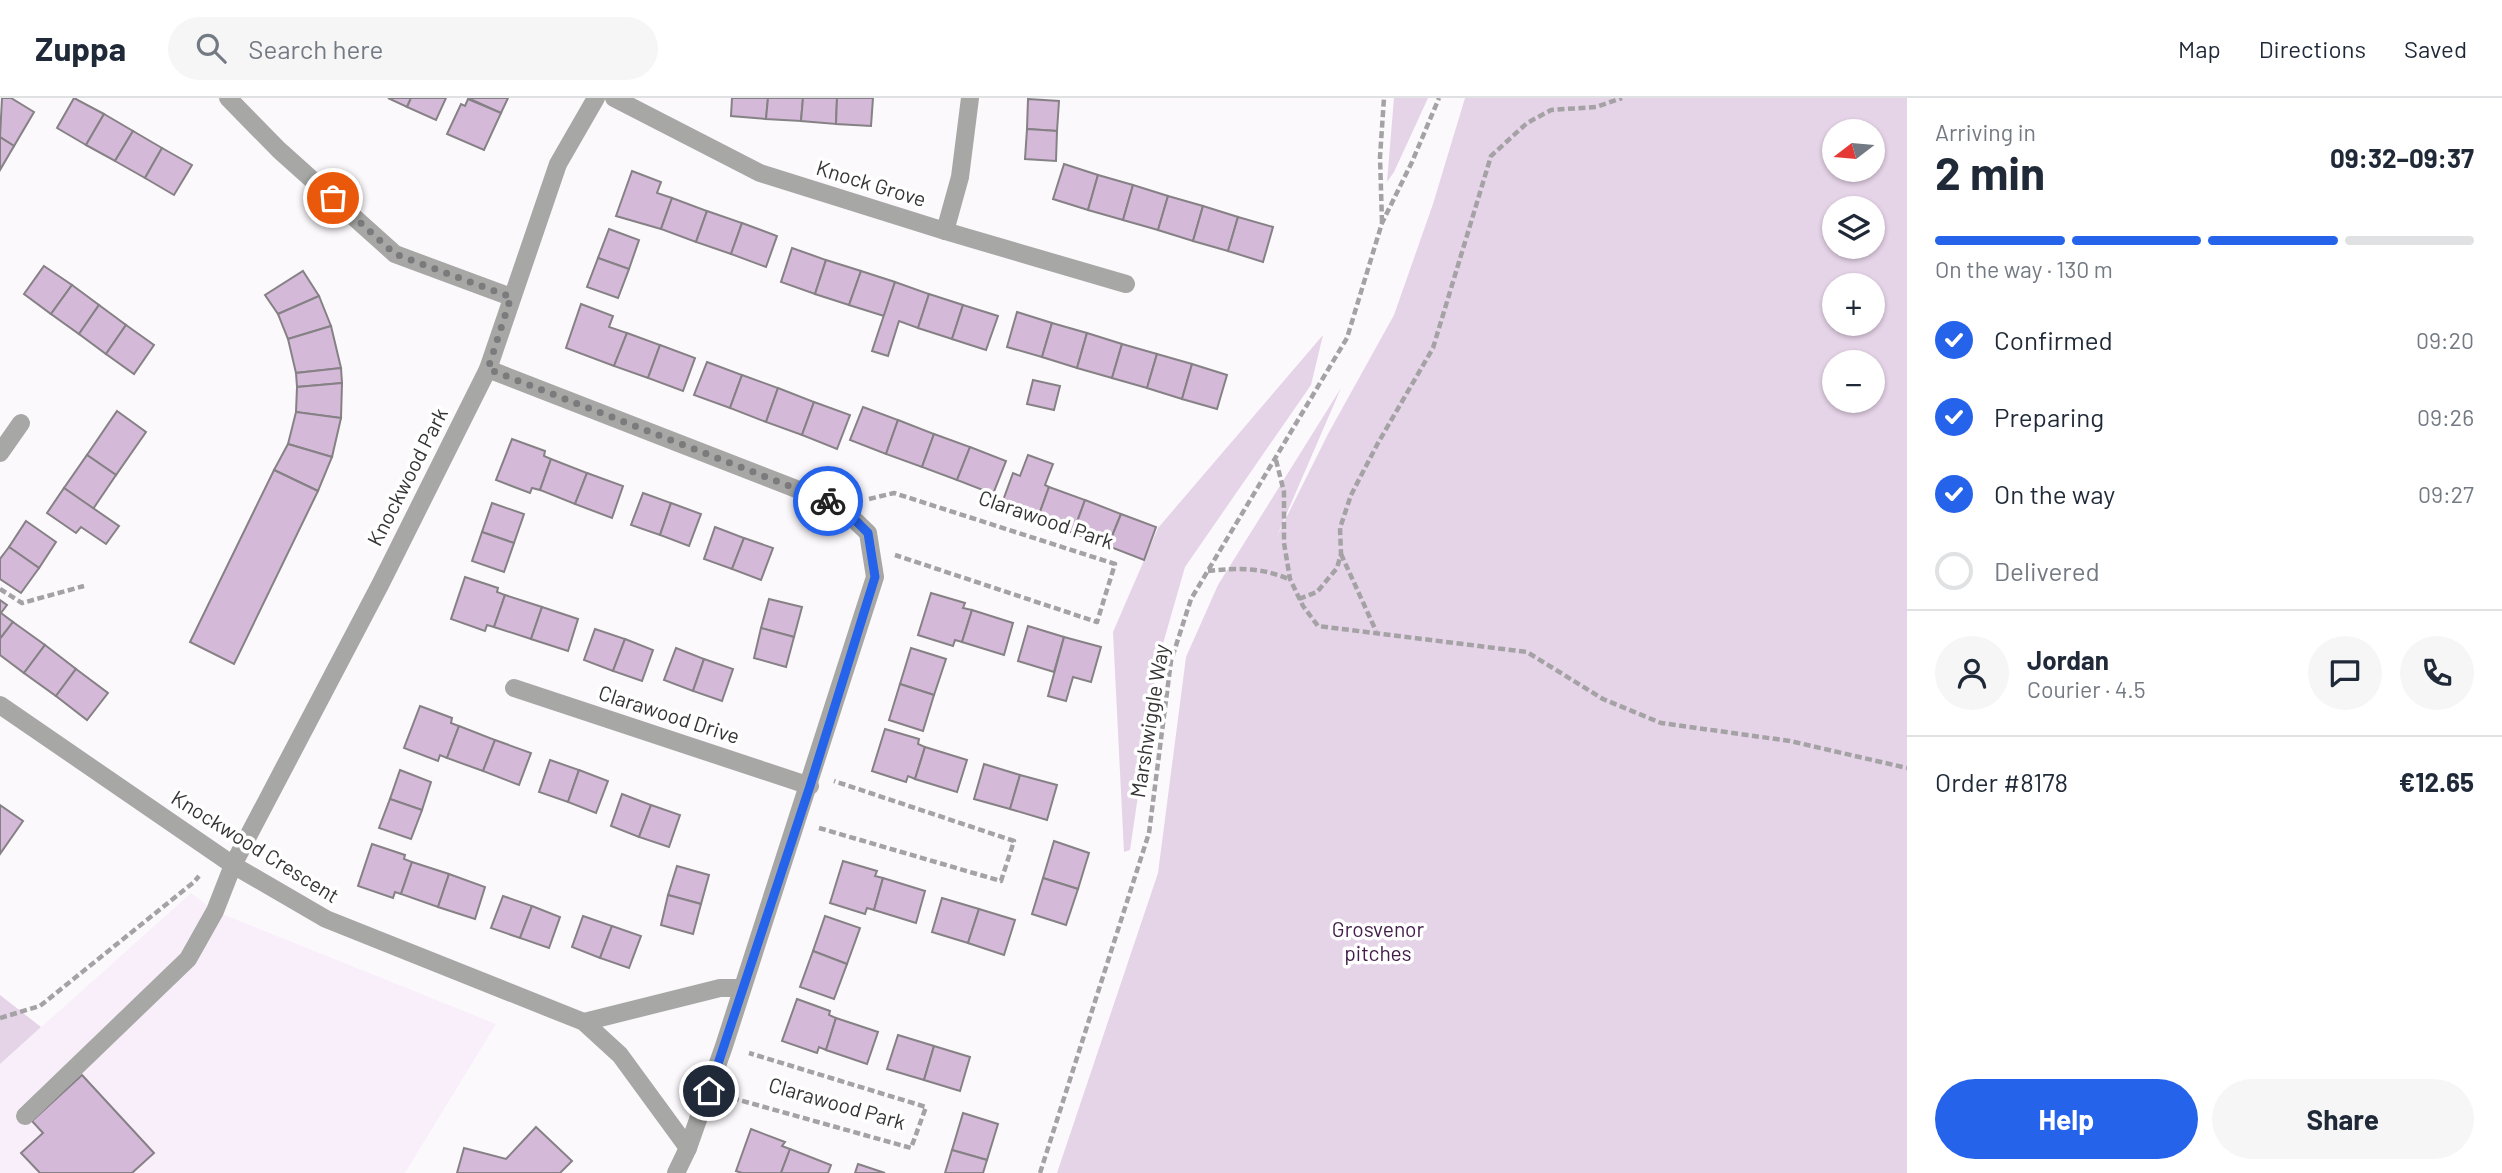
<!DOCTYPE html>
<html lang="en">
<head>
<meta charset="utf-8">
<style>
	:root { --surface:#fff; --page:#f6f6f7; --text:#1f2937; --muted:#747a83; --line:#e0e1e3; --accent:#2563eb }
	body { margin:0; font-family:Barlow,sans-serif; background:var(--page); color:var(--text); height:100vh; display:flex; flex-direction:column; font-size:26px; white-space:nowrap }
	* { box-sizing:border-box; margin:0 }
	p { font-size:23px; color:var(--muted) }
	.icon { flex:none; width:38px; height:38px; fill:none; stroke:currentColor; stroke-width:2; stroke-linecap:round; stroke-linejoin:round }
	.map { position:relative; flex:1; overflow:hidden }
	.panel { display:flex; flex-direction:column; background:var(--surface); width:595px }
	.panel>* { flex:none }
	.needle { width:46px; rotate:254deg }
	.fabs { position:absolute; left:1822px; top:21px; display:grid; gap:14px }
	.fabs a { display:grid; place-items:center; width:63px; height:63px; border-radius:50%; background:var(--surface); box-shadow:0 2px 5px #0004; font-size:35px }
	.pin { position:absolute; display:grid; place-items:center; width:60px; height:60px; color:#fff; margin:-30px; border:4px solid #fff; border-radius:50%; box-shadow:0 2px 7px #0007 }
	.courier { position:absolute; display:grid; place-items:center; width:70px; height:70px; margin:-35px; border:5px solid #2563eb; border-radius:50%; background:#fff; color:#222; box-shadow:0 2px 9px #0007 }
	.head em { font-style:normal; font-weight:700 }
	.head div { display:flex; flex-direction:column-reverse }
	.head { display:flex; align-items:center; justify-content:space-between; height:119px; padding:0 28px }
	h1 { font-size:46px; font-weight:700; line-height:52px }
	.bar { display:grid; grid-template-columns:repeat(4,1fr); gap:10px 7px; align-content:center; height:84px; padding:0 28px }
	.bar i { height:9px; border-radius:5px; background:var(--line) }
	.bar .current { background:var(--accent) }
	.bar p { grid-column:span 4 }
	.line { display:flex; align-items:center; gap:18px; padding:0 28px; border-top:2px solid var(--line) }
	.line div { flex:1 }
	.round { display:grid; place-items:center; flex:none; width:74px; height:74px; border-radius:37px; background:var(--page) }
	ol { padding:0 28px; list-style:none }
	li { display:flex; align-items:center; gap:21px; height:77px }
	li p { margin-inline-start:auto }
	li .icon { padding:7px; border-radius:50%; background:var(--accent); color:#fff; stroke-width:4 }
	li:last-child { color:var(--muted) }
	li i { width:38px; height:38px; border:4px solid var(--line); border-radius:50% }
	.action { display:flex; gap:14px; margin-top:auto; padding:14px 28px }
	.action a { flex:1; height:80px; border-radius:42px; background:var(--accent); color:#fff; font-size:28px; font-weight:700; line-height:80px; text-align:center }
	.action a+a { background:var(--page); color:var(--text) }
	header { display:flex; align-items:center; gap:42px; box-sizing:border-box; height:98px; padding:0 35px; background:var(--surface); border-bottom:2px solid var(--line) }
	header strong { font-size:33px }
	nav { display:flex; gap:38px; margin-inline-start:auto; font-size:24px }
	.search { width:490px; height:63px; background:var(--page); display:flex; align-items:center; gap:18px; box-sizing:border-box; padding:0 24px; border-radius:38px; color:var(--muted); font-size:26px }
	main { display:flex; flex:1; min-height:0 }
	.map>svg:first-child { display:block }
</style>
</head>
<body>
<header>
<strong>Zuppa</strong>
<div class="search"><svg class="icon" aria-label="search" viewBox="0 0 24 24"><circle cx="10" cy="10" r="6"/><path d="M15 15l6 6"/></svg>Search here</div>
<nav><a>Map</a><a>Directions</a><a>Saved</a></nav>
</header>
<main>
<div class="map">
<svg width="1907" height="1075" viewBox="0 0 1907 1075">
	<rect width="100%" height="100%" fill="#fcf9fd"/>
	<polygon fill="#f8effa" points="191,795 215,813 496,926 405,1075 0,1075 0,966"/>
	<g fill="#e5d3e7" fill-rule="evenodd">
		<polygon points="1394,0 1428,0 1394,74 1387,84"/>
		<path d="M1465 0H1907V1075H1057L1158 775 1186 559 1218 487 1341 290 1277 438 1328 336 1394 217 1433 106ZM1834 33H1872V72H1834ZM1834 110H1872V149H1834ZM1872 187V226H1834V187ZM1872 264V303H1834V264Z"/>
		<polygon points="1323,237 1311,287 1185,469 1158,563 1130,752 1124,754 1113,534 1158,430"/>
		<polygon points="0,897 41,929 0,966"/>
	</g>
	<g fill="#d5b9d9" stroke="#858185" stroke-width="2">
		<polygon points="2,0 11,0 34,14 14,48 0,39"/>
		<polygon points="74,0 104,16 86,47 57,30"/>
		<polygon points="388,0 411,0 407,9"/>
		<polygon points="411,0 446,0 436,22 407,9"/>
		<polygon points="468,0 508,0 501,15"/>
		<polygon points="732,0 768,0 766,21 731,18"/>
		<polygon points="768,0 803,0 801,23 766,21"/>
		<polygon points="803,0 837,0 836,26 801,23"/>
		<polygon points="837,0 873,0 871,28 836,26"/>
		<polygon points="468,1 501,15 484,52 447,36 461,6 465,8"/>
		<polygon points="1028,1 1059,3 1057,33 1027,31"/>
		<polygon points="104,16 133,33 115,63 86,47"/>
		<polygon points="1027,31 1057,33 1056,63 1025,61"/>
		<polygon points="133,33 162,50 145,80 115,63"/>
		<polygon points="0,39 14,48 0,72"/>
		<polygon points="162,50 192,67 174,97 145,80"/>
		<polygon points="1064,66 1098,77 1088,112 1053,101"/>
		<polygon points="632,73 661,84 657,95 672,100 661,131 616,118"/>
		<polygon points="1098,77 1133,87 1123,122 1088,112"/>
		<polygon points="1133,87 1168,98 1158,132 1123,122"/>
		<polygon points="1168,98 1203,108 1193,143 1158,132"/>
		<polygon points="672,100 707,113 696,144 661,131"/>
		<polygon points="1203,108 1238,119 1228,153 1193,143"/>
		<polygon points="707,113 742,125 731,156 696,144"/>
		<polygon points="1238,119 1273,129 1263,164 1228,153"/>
		<polygon points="742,125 777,138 766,169 731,156"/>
		<polygon points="609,131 639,142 629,171 598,160"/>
		<polygon points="792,150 826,162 815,196 781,184"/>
		<polygon points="598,160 629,171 618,200 587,189"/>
		<polygon points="826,162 861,173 849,207 815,196"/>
		<polygon points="44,168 72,187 51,216 24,196"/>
		<polygon points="303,173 319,198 278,216 265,197"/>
		<polygon points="861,173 895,184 884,218 849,207"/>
		<polygon points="895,184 929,196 918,230 899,223 888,258 872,253"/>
		<polygon points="72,187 99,207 79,236 51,216"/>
		<polygon points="929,196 963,207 952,241 918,230"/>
		<polygon points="319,198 331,228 288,241 278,216"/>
		<polygon points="581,206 613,218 609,229 627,235 614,268 566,250"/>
		<polygon points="99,207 126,227 106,256 79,236"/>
		<polygon points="963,207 998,218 986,252 952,241"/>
		<polygon points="1017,214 1052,225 1042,259 1007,249"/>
		<polygon points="1052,225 1087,235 1077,270 1042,259"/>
		<polygon points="126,227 154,247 134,276 106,256"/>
		<polygon points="331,228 341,270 296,275 288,241"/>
		<polygon points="627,235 660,247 648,280 614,268"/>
		<polygon points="1087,235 1122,246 1112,280 1077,270"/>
		<polygon points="1122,246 1157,256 1147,290 1112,280"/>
		<polygon points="660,247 695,260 683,293 648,280"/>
		<polygon points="1157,256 1192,266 1182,301 1147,290"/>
		<polygon points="707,264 742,277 730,310 694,297"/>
		<polygon points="1192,266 1227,277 1217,311 1182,301"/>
		<polygon points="341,270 342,285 297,289 296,275"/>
		<polygon points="742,277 778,290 766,324 730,310"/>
		<polygon points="1033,282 1060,288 1054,312 1027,306"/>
		<polygon points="342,285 341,320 296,314 297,289"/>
		<polygon points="778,290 814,304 802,337 766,324"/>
		<polygon points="814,304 850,317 837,351 802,337"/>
		<polygon points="863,309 898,322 886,356 850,342"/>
		<polygon points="117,313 146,334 116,377 87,357"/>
		<polygon points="296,314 341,320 332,359 288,346"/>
		<polygon points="898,322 934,336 922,369 886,356"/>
		<polygon points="934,336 970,349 957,382 922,369"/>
		<polygon points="512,341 545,353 544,358 551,361 540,392 532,390 530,395 496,382"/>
		<polygon points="288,346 332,359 318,393 274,372"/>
		<polygon points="970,349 1006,363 993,396 957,382"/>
		<polygon points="87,357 116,377 93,411 64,390"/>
		<polygon points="1028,357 1053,366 1045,387 1049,389 1037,422 1001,408 1013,375 1020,378"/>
		<polygon points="551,361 587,375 575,406 540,392"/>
		<polygon points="274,372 318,393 234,566 190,544"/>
		<polygon points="587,375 623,388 612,420 575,406"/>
		<polygon points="1049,389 1085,402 1073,435 1037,422"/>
		<polygon points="64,390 119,428 106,446 81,429 76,435 47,415"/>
		<polygon points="643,395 671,405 660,437 631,427"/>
		<polygon points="1085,402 1121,416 1108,448 1073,435"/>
		<polygon points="492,405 524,416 514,445 482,434"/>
		<polygon points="671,405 701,416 689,448 660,437"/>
		<polygon points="1121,416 1156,429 1144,462 1108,448"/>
		<polygon points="26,423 56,444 39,470 9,449"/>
		<polygon points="715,429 744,440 732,471 704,461"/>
		<polygon points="482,434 514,445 504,474 472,463"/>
		<polygon points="744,440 773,450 761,482 732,471"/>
		<polygon points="9,449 39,470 21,495 0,481 0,461"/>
		<polygon points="465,479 498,490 497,494 505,497 494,529 487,527 485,533 451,521"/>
		<polygon points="931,495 965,505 963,510 972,512 962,544 955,542 953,548 918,537"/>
		<polygon points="505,497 542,509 531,541 494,529"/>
		<polygon points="769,501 802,509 794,539 761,530"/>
		<polygon points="0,502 7,507 1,515 13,524 0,541"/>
		<polygon points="542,509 578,521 568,553 531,541"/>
		<polygon points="972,512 1013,525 1004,557 962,544"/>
		<polygon points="13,524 45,547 24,575 0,557 0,541"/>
		<polygon points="1028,528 1064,539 1054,574 1018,563"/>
		<polygon points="761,530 794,539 786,569 754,560"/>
		<polygon points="595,531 625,541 613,573 584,562"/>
		<polygon points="1064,539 1101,549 1091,584 1073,579 1066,603 1048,598"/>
		<polygon points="625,541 653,552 642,583 613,573"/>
		<polygon points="45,547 76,571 56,598 24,575"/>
		<polygon points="676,550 704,561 693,593 664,582"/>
		<polygon points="911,550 946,561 934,597 900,586"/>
		<polygon points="704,561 733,571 722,603 693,593"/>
		<polygon points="76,571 108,595 87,622 56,598"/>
		<polygon points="900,586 934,597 923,633 889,622"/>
		<polygon points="420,608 452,620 451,625 459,628 447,660 440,657 438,663 404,650"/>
		<polygon points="459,628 495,642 483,673 447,660"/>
		<polygon points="885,631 919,641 918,646 925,649 915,681 908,678 906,684 872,673"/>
		<polygon points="495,642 531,655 519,687 483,673"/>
		<polygon points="925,649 967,662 957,694 915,681"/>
		<polygon points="550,662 579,672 568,704 539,694"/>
		<polygon points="984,666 1020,677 1010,711 974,701"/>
		<polygon points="400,672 431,684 422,712 390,701"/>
		<polygon points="579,672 608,683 596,715 568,704"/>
		<polygon points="1020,677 1057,687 1047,722 1010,711"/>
		<polygon points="622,696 651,707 639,739 611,728"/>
		<polygon points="390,701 422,712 411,741 379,730"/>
		<polygon points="0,707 23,723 0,756"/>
		<polygon points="651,707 680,717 669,749 639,739"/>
		<polygon points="1054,743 1089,755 1078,791 1043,780"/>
		<polygon points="372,746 405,757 404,761 412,764 401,796 395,794 393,800 358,788"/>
		<polygon points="843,763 877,773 875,778 883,780 874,812 867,810 865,816 830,805"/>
		<polygon points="412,764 449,776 438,809 401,796"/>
		<polygon points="677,768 709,777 701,806 668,797"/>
		<polygon points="449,776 485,789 475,821 438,809"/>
		<polygon points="883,780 925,793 916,825 874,812"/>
		<polygon points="1043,780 1078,791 1066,827 1032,816"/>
		<polygon points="668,797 701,806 693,836 661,827"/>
		<polygon points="503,798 532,808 520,840 491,830"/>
		<polygon points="942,800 979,811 968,845 932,834"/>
		<polygon points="532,808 560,819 549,850 520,840"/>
		<polygon points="979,811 1015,822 1004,857 968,845"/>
		<polygon points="583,818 612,828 600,860 572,849"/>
		<polygon points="825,818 860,830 847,866 813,853"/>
		<polygon points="612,828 641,838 629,870 600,860"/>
		<polygon points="813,853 847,866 834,901 800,889"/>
		<polygon points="797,901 830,913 829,917 836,920 826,952 819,949 817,955 782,943"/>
		<polygon points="836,920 878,934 867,966 826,952"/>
		<polygon points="898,937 934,948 924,982 887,971"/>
		<polygon points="934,948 970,959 960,993 924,982"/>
		<polygon points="82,977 154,1055 132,1075 40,1075 21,1055 43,1035 32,1023"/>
		<polygon points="963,1015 998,1026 987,1062 952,1052"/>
		<polygon points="536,1029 572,1063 560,1075 457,1075 464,1050 506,1061"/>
		<polygon points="751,1031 785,1044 782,1048 790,1051 781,1075 742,1075 736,1073"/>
		<polygon points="790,1051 831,1067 828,1075 781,1075"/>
		<polygon points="952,1052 987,1062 983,1075 945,1075"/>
		<polygon points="858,1066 885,1075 855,1075"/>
	</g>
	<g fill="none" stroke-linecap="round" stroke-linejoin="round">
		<g stroke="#a4a2a5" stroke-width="4.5" stroke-dasharray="7 3.5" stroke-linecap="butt">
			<polyline points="1382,124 1380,59 1384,0"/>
			<polyline points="1276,362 1284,394 1284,445 1290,481 1303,508 1318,528 1527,554 1603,601 1661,625 1790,643 1907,670"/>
			<polyline points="869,401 894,395 1115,466 1097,524 895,457"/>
			<polyline points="1341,456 1376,533"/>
			<path d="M1208 473C1240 470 1259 469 1289 481"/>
			<polyline points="0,491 22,505 84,488"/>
			<polyline points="1299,501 1317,494 1337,470 1341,456 1340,430 1351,397 1378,345 1433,250 1491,58 1527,25 1551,12 1596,9 1622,0"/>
			<polyline points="819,730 1001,783 1014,743 834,683"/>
			<polyline points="0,920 40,908 194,784 199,778"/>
			<polyline points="732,1000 911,1050 926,1009 749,955"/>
			<polyline points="1040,1075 1149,735 1171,563 1191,501 1347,240 1382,125 1412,64 1439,0"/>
		</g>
		<polyline stroke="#a7a7a5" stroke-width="18" points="25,1018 188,861 215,813 233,767"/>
		<g stroke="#a7a7a5" stroke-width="18">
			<polyline points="228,0 279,52 395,156 511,199"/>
			<polyline points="614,0 760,75 945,133 1126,186"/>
			<polyline points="945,133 960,79 970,0"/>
			<polyline points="488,271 840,408 868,435 875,479 724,948 688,1050 676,1075"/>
			<polyline points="0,355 21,325"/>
			<polyline points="514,590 810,688"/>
			<polyline points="0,607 233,767 326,821 584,924 620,957 688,1050"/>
			<polyline points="233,767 380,487 488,271 558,66 596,0"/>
			<polyline points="584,924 720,890 742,890"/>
		</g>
	</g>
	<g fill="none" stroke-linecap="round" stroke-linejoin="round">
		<polyline stroke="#7b7a7c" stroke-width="7" stroke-dasharray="0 12.6" points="333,100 395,156 511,199 488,271 828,403"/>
		<polyline stroke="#2563eb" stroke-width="9" points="709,993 810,688 875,479 868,435 841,408 828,403"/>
	</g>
	<g text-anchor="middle" stroke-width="7" stroke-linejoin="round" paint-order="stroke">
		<g font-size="21" fill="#363536" stroke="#fff">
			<text transform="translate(871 86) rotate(17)" y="7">Knock Grove</text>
			<text transform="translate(408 379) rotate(-63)" y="7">Knockwood Park</text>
			<text transform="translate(1046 422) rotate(19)" y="7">Clarawood Park</text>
			<text transform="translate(669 617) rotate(18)" y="7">Clarawood Drive</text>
			<text transform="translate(1150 623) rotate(-81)" y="7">Marshwiggle Way</text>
			<text transform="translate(255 749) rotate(32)" y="7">Knockwood Crescent</text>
			<text transform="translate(837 1006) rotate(16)" y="7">Clarawood Park</text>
		</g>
		<g font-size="21" fill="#411d47" stroke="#fff">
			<text x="1378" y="839">Grosvenor<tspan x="1378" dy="24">pitches</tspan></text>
		</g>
	</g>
</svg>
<div class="fabs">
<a><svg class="needle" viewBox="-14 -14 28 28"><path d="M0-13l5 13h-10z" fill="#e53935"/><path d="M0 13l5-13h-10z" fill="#747a83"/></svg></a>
<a><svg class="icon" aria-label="layers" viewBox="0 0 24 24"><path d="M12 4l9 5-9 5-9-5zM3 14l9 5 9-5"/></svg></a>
<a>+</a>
<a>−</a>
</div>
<div class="pin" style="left:333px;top:100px;background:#ea580c"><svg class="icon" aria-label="bag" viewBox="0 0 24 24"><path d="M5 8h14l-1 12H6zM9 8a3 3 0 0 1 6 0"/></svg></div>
<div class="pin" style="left:709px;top:993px;background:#1f2937"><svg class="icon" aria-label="home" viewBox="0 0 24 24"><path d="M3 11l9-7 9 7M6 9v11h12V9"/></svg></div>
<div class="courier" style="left:828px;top:403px"><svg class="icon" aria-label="bike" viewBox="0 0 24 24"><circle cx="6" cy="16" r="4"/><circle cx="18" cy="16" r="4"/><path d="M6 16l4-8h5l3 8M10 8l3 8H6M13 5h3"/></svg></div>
</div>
<section class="panel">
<div class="head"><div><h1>2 min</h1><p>Arriving in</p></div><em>09:32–09:37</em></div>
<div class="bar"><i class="current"></i><i class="current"></i><i class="current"></i><i></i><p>On the way · 130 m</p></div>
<ol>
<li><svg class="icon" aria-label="check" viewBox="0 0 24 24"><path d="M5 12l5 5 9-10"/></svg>Confirmed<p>09:20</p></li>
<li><svg class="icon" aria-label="check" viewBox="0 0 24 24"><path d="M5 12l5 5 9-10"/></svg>Preparing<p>09:26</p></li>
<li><svg class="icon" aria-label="check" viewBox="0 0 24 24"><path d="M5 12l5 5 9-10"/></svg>On the way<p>09:27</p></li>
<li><i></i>Delivered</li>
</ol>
<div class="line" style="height:126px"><a class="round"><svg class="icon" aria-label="person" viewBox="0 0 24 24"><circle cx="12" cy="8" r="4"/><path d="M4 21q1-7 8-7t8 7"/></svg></a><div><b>Jordan</b><p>Courier · 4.5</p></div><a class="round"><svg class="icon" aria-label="chat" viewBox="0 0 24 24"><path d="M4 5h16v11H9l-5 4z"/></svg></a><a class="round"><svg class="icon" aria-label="phone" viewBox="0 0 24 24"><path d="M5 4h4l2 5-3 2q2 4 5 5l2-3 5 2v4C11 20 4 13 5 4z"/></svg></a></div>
<div class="line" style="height:91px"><div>Order #8178</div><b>€12.65</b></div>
<div class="action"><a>Help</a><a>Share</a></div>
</section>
</main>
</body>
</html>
